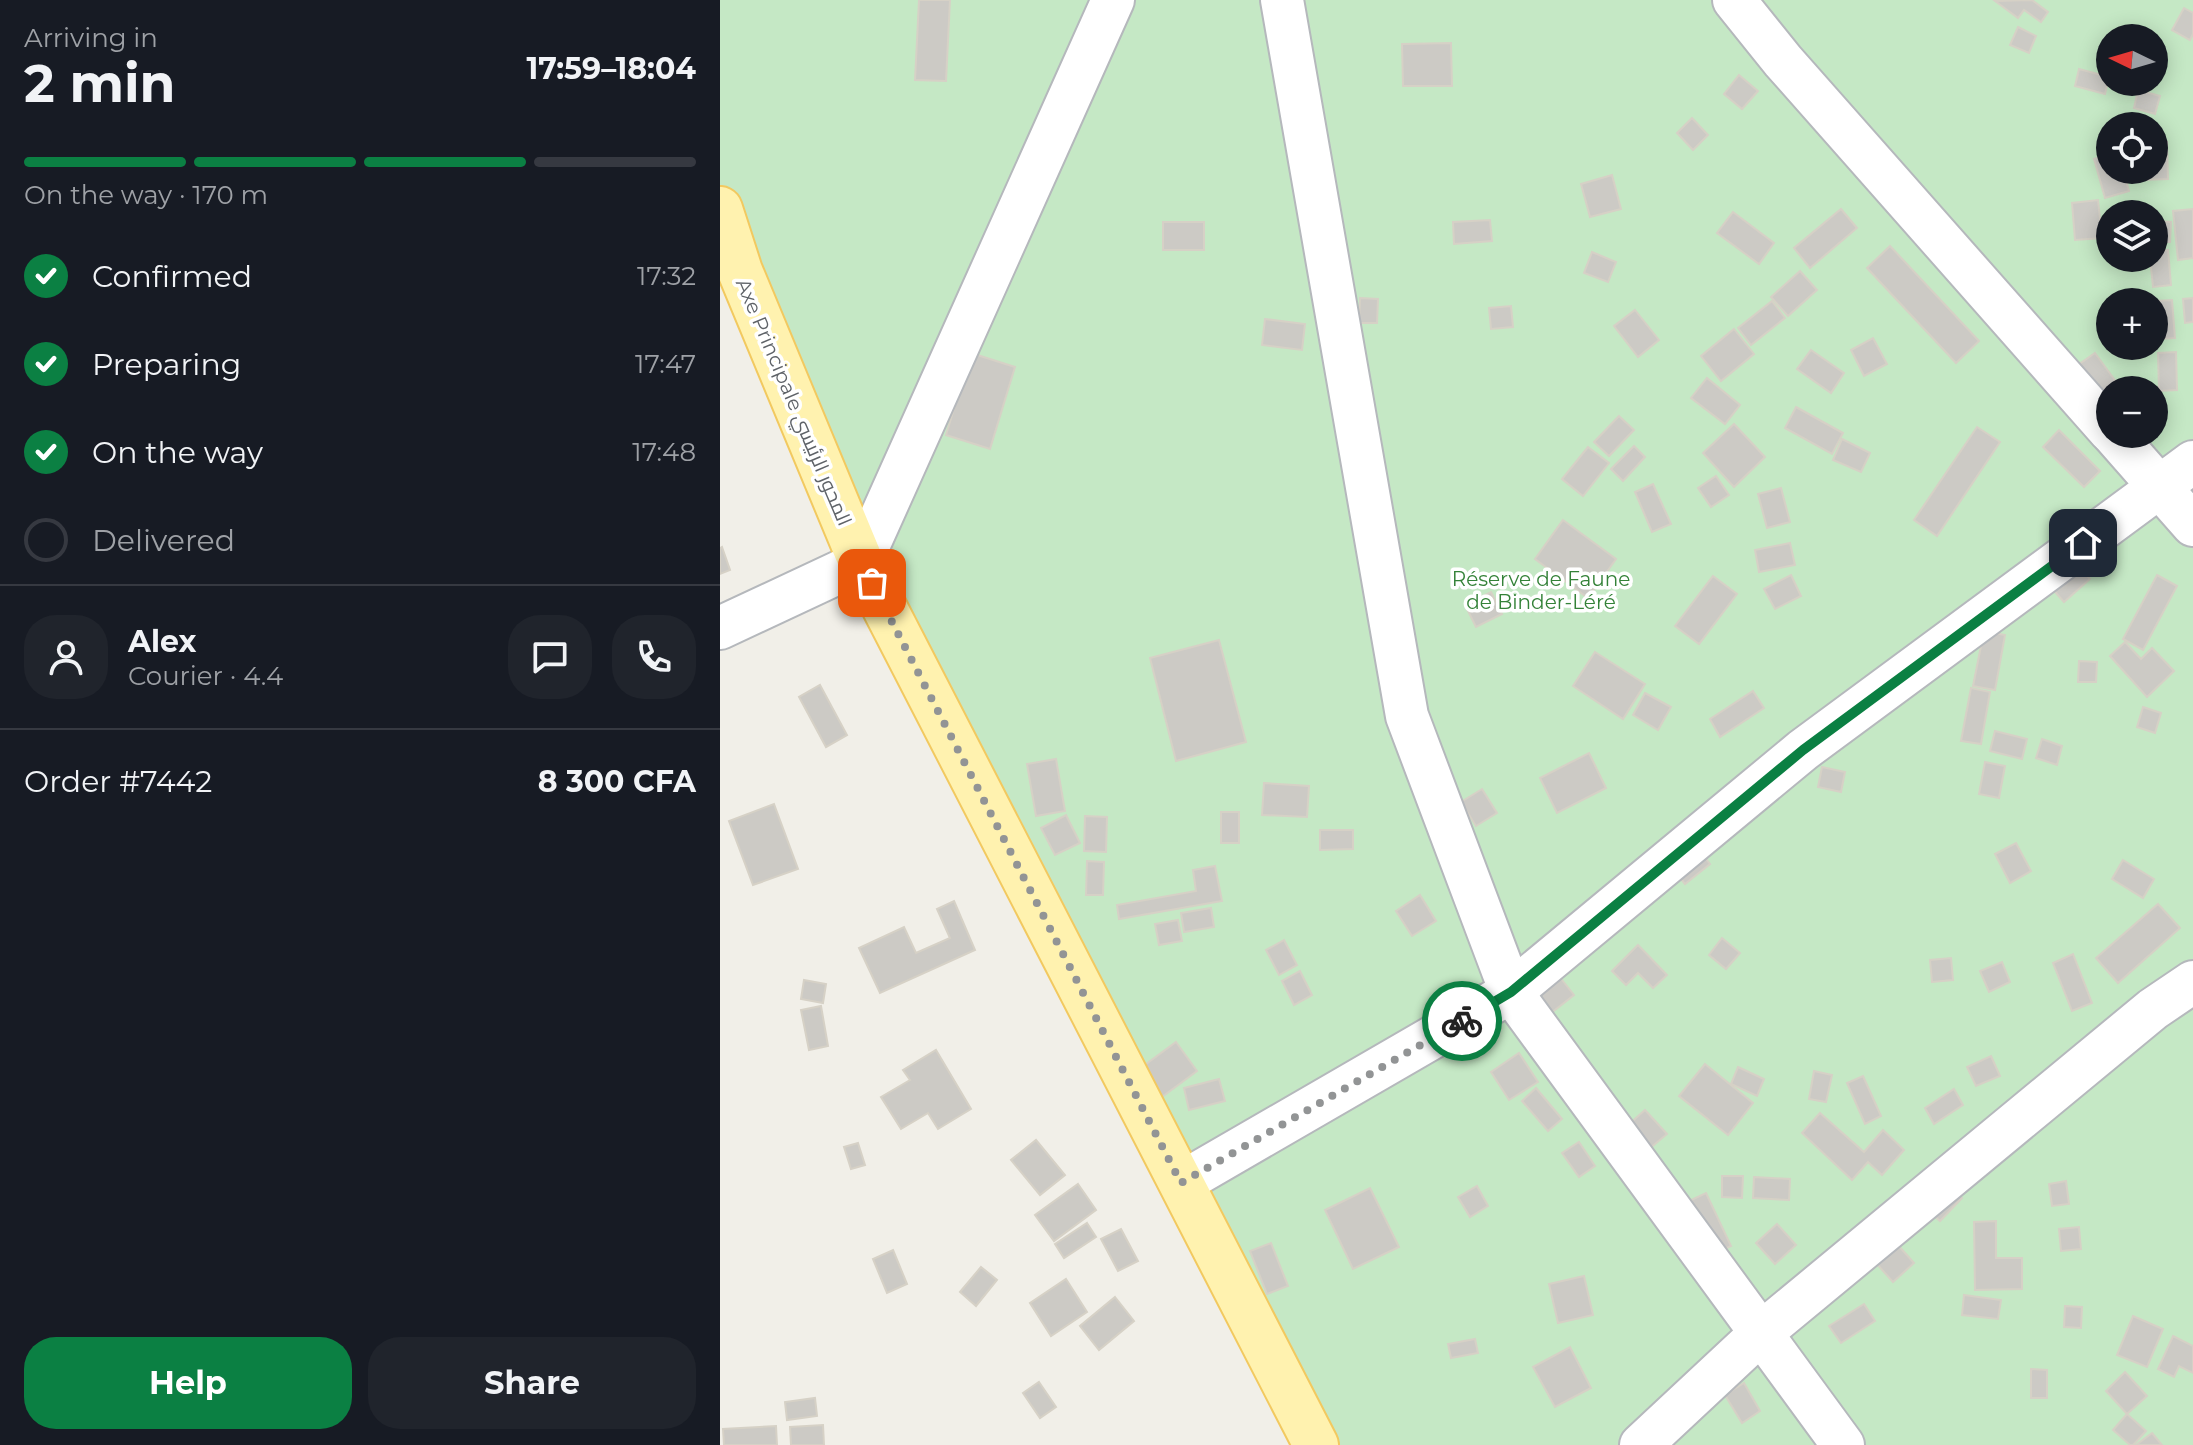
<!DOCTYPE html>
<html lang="en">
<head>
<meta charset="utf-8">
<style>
	:root { --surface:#171b24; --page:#20242c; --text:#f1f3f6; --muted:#9ea1a6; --line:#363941; --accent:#0b8043 }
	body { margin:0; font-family:Montserrat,Cairo,sans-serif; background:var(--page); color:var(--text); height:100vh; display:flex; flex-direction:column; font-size:30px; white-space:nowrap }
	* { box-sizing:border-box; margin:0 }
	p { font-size:26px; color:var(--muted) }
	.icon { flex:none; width:44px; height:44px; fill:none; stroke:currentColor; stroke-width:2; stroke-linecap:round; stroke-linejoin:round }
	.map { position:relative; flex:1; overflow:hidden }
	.side { display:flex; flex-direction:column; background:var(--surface); width:720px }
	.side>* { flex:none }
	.needle { width:52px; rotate:275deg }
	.buttons { position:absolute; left:1376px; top:24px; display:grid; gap:16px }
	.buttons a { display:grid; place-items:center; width:72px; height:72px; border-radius:50%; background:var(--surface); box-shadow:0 4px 20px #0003; font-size:40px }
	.pin { position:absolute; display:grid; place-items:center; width:68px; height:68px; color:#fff; margin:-34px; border-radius:16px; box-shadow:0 4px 12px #0006 }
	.courier { position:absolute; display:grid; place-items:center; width:80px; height:80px; margin:-40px; border:6px solid #0b8043; border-radius:50%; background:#fff; color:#222; box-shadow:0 2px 10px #0007 }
	.headline em { font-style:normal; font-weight:700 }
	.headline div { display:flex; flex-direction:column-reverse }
	.headline { display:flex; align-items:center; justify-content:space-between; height:136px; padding:0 24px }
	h1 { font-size:52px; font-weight:700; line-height:60px }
	.bar { display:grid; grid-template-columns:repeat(4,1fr); gap:12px 8px; align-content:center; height:96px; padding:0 24px }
	.bar i { height:10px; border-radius:6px; background:var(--line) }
	.bar .on { background:var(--accent) }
	.bar p { grid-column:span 4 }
	.line { display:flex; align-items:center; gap:20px; padding:0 24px; border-top:2px solid var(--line) }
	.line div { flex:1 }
	.round { display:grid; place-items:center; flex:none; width:84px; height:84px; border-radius:32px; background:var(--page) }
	ol { padding:0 24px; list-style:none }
	li { display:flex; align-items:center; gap:24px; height:88px }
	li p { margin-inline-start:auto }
	li .icon { padding:8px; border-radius:50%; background:var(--accent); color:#fff; stroke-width:4 }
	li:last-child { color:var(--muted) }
	li i { width:44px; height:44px; border:4px solid var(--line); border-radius:50% }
	.cta { display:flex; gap:16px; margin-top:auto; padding:16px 24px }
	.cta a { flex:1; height:92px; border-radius:32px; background:var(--accent); color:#fff; font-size:32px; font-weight:700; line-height:92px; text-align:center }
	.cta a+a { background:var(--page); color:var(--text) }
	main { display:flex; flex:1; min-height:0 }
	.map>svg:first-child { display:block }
</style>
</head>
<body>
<main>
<section class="side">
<div class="headline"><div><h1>2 min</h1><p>Arriving in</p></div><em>17:59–18:04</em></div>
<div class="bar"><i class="on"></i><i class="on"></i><i class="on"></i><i></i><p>On the way · 170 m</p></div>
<ol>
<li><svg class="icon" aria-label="check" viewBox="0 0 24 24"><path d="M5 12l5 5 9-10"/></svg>Confirmed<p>17:32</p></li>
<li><svg class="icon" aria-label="check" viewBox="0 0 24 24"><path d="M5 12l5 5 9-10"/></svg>Preparing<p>17:47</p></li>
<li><svg class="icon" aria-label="check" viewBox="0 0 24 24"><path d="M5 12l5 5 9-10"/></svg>On the way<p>17:48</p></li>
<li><i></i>Delivered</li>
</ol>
<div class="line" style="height:144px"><a class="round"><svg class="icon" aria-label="person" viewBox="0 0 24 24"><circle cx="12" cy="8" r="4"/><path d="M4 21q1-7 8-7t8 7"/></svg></a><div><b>Alex</b><p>Courier · 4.4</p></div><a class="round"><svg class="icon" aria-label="chat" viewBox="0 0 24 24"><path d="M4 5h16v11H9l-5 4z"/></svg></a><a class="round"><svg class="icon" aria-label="phone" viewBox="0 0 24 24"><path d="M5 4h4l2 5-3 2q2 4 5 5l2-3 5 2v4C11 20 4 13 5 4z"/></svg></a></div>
<div class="line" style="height:104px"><div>Order #7442</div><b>8 300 CFA</b></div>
<div class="cta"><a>Help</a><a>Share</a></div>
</section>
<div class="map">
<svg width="1473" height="1445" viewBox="0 0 1473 1445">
	<rect width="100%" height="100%" fill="#f1efe8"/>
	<path fill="#c5e8c5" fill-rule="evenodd" d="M0 0H1473V1445H596L175 625 0 209ZM1390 38H1434V82H1390ZM1390 126H1434V170H1390ZM1390 214H1434V258H1390ZM1390 302H1434V346H1390ZM1390 390H1434V434H1390Z"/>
	<g fill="#cccac5" stroke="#d6d1c6" stroke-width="2">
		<polygon points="199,0 230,0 226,81 195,80"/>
		<polygon points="1312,0 1328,12 1321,22 1304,10 1298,18 1275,1"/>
		<polygon points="1464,8 1473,13 1473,34 1470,40 1452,30"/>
		<polygon points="1298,27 1316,36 1309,53 1290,45"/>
		<polygon points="731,43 732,86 683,86 682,44"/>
		<polygon points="1359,69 1389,77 1385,94 1355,86"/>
		<polygon points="1019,75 1038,91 1022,109 1004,94"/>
		<polygon points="1418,90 1440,96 1435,114 1414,108"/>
		<polygon points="972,118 988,135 973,150 957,133"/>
		<polygon points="1434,142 1447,142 1448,179 1420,180 1420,170 1434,170"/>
		<polygon points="1390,154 1390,170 1403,170 1409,191 1385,198 1374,159"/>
		<polygon points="892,175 901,209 870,217 861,184"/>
		<polygon points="1378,200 1382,238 1355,240 1352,203"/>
		<polygon points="1121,209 1137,228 1090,268 1074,248"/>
		<polygon points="1473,209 1473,258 1458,260 1453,211"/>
		<polygon points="1013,212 1054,243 1039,264 997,233"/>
		<polygon points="770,220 772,241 734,244 733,222"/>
		<polygon points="1434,221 1451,222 1450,242 1434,242"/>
		<rect x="443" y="222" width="41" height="28"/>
		<polygon points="1170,246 1259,341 1236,363 1147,268"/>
		<polygon points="1448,250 1451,285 1433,287 1430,258 1434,258 1434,252"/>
		<polygon points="872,252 896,262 888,282 864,273"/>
		<polygon points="1080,271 1097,290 1068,316 1051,297"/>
		<polygon points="640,298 658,299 657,323 639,323"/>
		<polygon points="1473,298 1473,322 1465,323 1463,299"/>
		<polygon points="1452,300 1455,338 1437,339 1435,301"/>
		<polygon points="1052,301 1065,318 1031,345 1018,328"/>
		<polygon points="791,306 793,327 771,329 769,308"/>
		<polygon points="915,310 939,340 918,357 894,326"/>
		<polygon points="545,319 585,324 582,350 542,345"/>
		<polygon points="1014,329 1034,354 1001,381 981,356"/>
		<polygon points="1153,338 1167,364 1144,376 1131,350"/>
		<polygon points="1091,350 1124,373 1111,393 1077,369"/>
		<polygon points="1456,352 1457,390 1439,391 1438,353"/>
		<polygon points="251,353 295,367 270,449 226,435"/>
		<polygon points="1375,353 1397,383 1381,395 1358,365"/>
		<polygon points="987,378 1020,405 1005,424 971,398"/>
		<polygon points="1076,407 1123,433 1112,454 1065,428"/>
		<polygon points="899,416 914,430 889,456 874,442"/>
		<polygon points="1014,424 1045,457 1014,487 983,453"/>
		<polygon points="1257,427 1280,442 1217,536 1194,520"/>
		<polygon points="1339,430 1380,471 1364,487 1323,447"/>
		<polygon points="1122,439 1150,453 1141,472 1113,460"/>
		<polygon points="914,446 925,457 903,481 891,469"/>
		<polygon points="868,447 889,463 863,496 842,479"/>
		<polygon points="996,476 1009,495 991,507 978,488"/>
		<polygon points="933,484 951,524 932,532 915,492"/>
		<polygon points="1061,488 1070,522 1047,528 1038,494"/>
		<polygon points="843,520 896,559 868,598 815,559"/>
		<polygon points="1070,543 1075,565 1039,572 1035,550"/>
		<polygon points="2,547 10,570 0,574 0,548"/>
		<polygon points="1385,547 1394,562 1372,576 1363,562"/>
		<polygon points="1355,562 1370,579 1344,602 1329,585"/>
		<polygon points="1071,575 1081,596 1055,609 1044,589"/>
		<polygon points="1437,575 1457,586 1423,650 1403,639"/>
		<polygon points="993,576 1017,594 979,644 955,626"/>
		<polygon points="771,592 782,614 756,627 745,605"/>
		<polygon points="1264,631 1285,635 1275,690 1253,686"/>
		<polygon points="499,640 526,742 456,761 430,658"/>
		<polygon points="1405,642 1421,659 1432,648 1454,671 1427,697 1390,656"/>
		<polygon points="875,652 925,684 903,719 853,686"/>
		<polygon points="1359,661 1377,662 1376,682 1358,682"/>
		<polygon points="100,685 127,735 106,747 79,697"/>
		<polygon points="1251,688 1270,692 1261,744 1241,741"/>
		<polygon points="1033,691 1044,708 1000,737 990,719"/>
		<polygon points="925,693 951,707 938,730 913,715"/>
		<polygon points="1423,707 1441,713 1435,733 1417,727"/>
		<polygon points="1275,731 1307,739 1302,759 1270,751"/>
		<polygon points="1322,739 1342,746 1337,765 1316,758"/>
		<polygon points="869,753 886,788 837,813 820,778"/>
		<polygon points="336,759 345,811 316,816 307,764"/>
		<polygon points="1265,762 1285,766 1279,798 1259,794"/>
		<polygon points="1102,767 1125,772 1121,792 1098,787"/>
		<polygon points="544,783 589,786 587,817 542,815"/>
		<polygon points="762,789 777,813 756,826 741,802"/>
		<polygon points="54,804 78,869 33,885 9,821"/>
		<rect x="501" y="812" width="18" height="31"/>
		<polygon points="346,815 360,843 335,855 321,828"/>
		<polygon points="365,816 387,817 386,852 364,851"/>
		<polygon points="600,830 633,830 633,849 600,850"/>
		<polygon points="1296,843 1311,871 1290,883 1275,854"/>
		<polygon points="977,847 990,864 965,884 952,868"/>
		<polygon points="1403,860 1434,879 1423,898 1392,879"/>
		<polygon points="367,861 384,862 383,895 366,895"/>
		<polygon points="495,866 502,901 399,919 397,905 476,891 473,870"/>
		<polygon points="700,895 716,921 692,936 676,911"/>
		<polygon points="234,901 255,950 160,993 139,948 184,927 196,953 230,938 217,909"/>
		<polygon points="1438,904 1460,928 1398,983 1376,958"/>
		<polygon points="491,908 494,927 464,932 461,913"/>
		<polygon points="458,920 462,941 439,945 435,924"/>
		<polygon points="1002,938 1020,953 1006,969 989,955"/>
		<polygon points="564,940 577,965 559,975 546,950"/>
		<polygon points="918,945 947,975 933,988 918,973 906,985 892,971"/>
		<polygon points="1353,954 1372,1003 1352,1011 1333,963"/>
		<polygon points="1231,958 1233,980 1212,982 1210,960"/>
		<polygon points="1282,962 1290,982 1269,992 1260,971"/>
		<polygon points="580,971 592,995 574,1005 562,981"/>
		<polygon points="835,971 854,995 831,1013 812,989"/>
		<polygon points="84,980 106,984 103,1003 81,999"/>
		<polygon points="101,1006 108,1046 89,1050 81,1010"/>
		<polygon points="456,1042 477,1071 435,1102 414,1073"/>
		<polygon points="216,1050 251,1109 218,1129 208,1113 181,1129 161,1097 190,1080 183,1070"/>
		<polygon points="799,1053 818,1082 789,1100 771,1072"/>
		<polygon points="1271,1056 1280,1076 1256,1086 1247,1067"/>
		<polygon points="985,1064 1033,1103 1008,1135 959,1096"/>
		<polygon points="1018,1067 1044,1079 1037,1096 1011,1084"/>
		<polygon points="1094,1071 1112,1075 1106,1102 1089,1099"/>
		<polygon points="1143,1076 1161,1116 1145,1124 1127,1083"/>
		<polygon points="499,1079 505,1101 469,1110 464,1088"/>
		<polygon points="816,1088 842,1119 828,1131 802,1101"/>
		<polygon points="1234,1089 1243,1105 1214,1124 1205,1108"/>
		<polygon points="925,1110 947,1134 929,1149 908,1125"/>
		<polygon points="1100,1113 1144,1152 1163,1130 1184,1150 1162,1175 1148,1162 1132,1180 1082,1133"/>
		<polygon points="316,1140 345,1175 320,1195 291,1160"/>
		<polygon points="859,1142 875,1166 859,1177 842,1153"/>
		<polygon points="138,1143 145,1165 131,1169 124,1147"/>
		<polygon points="1002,1176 1023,1176 1022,1198 1002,1197"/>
		<polygon points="1034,1177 1070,1179 1069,1200 1033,1198"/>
		<polygon points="1346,1181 1349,1204 1332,1206 1329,1184"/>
		<polygon points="1224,1182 1242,1198 1220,1221 1203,1206"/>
		<polygon points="358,1184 376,1210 334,1241 315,1215"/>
		<polygon points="757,1186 768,1206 750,1217 738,1197"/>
		<polygon points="650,1188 679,1247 633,1269 605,1210"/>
		<polygon points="986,1193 1011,1246 992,1255 967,1202"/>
		<polygon points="1276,1221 1276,1258 1302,1258 1302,1289 1255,1290 1254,1222"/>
		<polygon points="367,1223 376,1237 344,1258 335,1244"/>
		<polygon points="1057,1224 1076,1245 1055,1264 1036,1243"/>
		<polygon points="1359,1227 1361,1249 1341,1251 1339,1229"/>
		<polygon points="401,1229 418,1261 398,1271 381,1239"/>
		<polygon points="551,1243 568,1286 547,1294 530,1251"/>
		<polygon points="1177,1244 1194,1263 1173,1282 1156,1263"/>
		<polygon points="173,1250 187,1284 167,1293 153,1259"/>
		<polygon points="261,1267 277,1280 256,1306 240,1292"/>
		<polygon points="864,1276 873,1315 838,1323 829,1284"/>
		<polygon points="346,1279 367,1312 331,1336 310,1303"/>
		<polygon points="1244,1295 1281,1300 1278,1319 1242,1315"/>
		<polygon points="395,1297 414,1321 379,1350 360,1326"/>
		<polygon points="1144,1304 1155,1321 1121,1343 1109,1326"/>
		<polygon points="1345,1306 1362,1307 1361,1328 1344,1327"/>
		<polygon points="1413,1316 1443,1329 1427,1367 1397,1355"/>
		<polygon points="1453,1336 1473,1346 1473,1373 1459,1366 1454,1377 1438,1369"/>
		<polygon points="755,1339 758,1353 731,1358 728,1344"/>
		<polygon points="850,1347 871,1388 835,1407 813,1367"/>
		<polygon points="1311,1369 1327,1370 1327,1398 1311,1398"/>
		<polygon points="1405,1372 1427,1396 1407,1414 1386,1391"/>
		<polygon points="319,1382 336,1407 320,1418 303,1393"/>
		<polygon points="1024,1383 1040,1411 1022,1423 1005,1395"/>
		<polygon points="95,1398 97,1416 67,1420 65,1402"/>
		<polygon points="1407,1414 1426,1431 1413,1445 1410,1445 1393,1430"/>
		<polygon points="103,1425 104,1445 71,1445 70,1427"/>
		<polygon points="56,1426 57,1445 4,1445 3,1429"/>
		<polygon points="1432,1433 1442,1445 1416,1445"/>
	</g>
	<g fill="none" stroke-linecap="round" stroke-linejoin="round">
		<defs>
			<g id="minor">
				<polyline points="562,0 687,716 791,992 1123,1445"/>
				<polyline points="1014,0 1063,61 1390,431"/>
				<polyline points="1393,434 1473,525"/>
				<polyline points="0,628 141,562 393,0"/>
				<polyline points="461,1183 791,992 1083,750 1473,462"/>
				<polyline points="921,1445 1041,1333 1433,1009 1473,982"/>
			</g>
			<polyline id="major" points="0,209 20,271 141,562 596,1445"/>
		</defs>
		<use href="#minor" stroke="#b5b8bc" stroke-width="46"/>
		<use href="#major" stroke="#f2c960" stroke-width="48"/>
		<use href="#minor" stroke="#fff" stroke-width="42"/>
		<use href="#major" stroke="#fff2af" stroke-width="44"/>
	</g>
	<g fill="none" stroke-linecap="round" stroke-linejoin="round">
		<polyline stroke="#929495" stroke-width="8" stroke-dasharray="0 14.4" points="152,583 461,1183 742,1021"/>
		<polyline stroke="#0b8043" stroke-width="10" points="742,1021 791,992 1083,750 1363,543"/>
	</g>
	<g text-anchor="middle" stroke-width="7" stroke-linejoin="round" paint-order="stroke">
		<g font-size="20" fill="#5f6368" stroke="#fff">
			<text transform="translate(74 402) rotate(67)" y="7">Axe Principale المحور الرئيسي</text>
		</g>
		<g font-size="20" fill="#348238" stroke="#fff">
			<text x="821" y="586">Réserve de Faune<tspan x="821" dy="23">de Binder-Léré</tspan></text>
		</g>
	</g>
</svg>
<div class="buttons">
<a><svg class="needle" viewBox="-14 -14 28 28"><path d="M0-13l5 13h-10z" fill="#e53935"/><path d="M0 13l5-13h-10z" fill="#9ea1a6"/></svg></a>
<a><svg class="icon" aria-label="locate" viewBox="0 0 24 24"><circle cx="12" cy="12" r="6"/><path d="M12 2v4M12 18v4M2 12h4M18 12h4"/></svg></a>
<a><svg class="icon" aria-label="layers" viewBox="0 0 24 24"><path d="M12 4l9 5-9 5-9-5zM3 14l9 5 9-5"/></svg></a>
<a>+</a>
<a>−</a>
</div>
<div class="pin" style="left:152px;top:583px;background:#ea580c"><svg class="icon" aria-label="bag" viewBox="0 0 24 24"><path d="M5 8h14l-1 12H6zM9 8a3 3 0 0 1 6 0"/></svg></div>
<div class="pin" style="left:1363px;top:543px;background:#1f2937"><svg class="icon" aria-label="home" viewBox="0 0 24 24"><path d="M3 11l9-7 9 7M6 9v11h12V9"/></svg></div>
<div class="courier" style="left:742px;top:1021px"><svg class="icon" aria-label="bike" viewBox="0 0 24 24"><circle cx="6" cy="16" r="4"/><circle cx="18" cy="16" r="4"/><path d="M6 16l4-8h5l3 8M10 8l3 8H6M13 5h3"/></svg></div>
</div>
</main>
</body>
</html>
